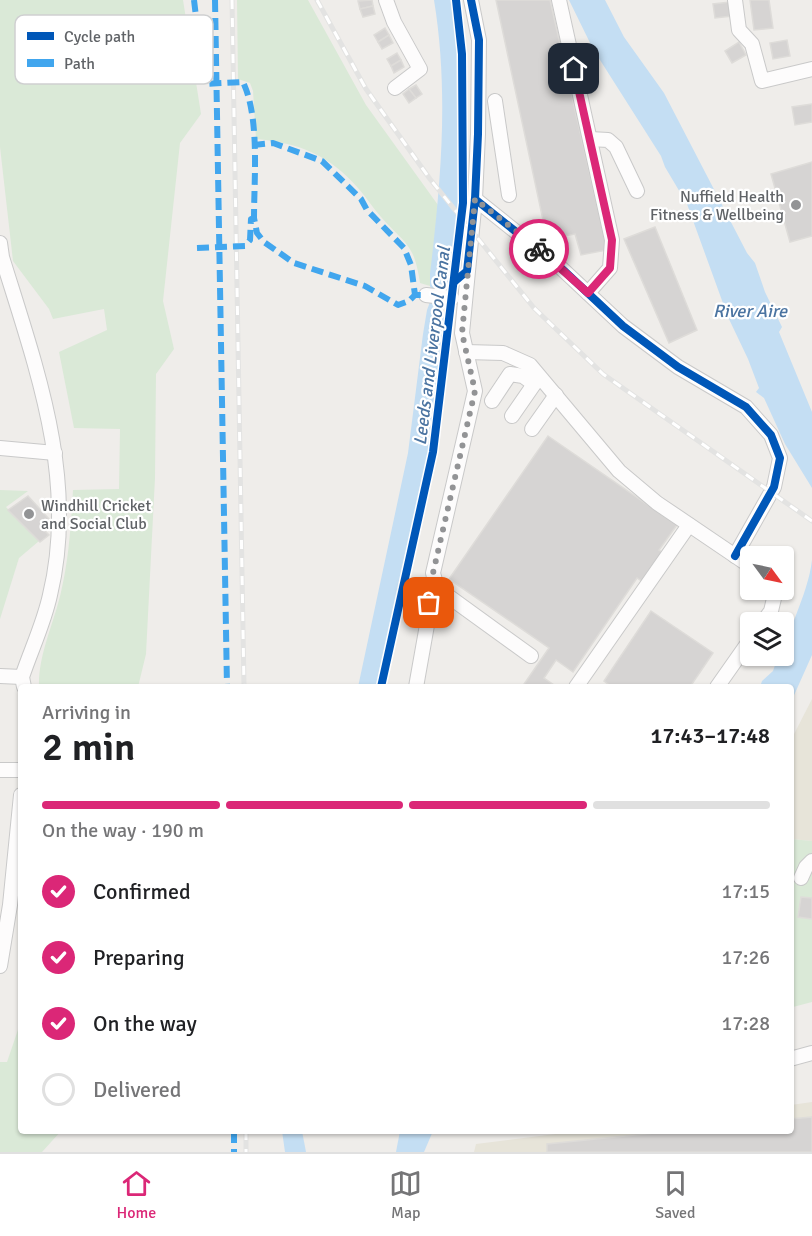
<!DOCTYPE html>
<html lang="en">
<head>
<meta charset="utf-8">
<style>
	:root { --surface:#fff; --page:#f2f2f2; --text:#202124; --muted:#757577; --line:#e0e0e0; --accent:#db2777 }
	body { margin:0; font-family:Signika,sans-serif; background:var(--page); color:var(--text); height:100vh; display:flex; flex-direction:column; font-size:22px; white-space:nowrap }
	* { box-sizing:border-box; margin:0 }
	p { font-size:20px; color:var(--muted) }
	.icon { flex:none; width:33px; height:33px; fill:none; stroke:currentColor; stroke-width:2; stroke-linecap:round; stroke-linejoin:round }
	.map { position:relative; flex:1; overflow:hidden }
	.side { position:absolute; left:18px; top:684px; width:776px; height:450px; display:flex; flex-direction:column; background:var(--surface); border-radius:6px; box-shadow:0 2px 4px #0004 }
	.side>* { flex:none }
	.needle { width:39px; rotate:123deg }
	.buttons { position:absolute; left:740px; top:546px; display:grid; gap:12px }
	.buttons a { display:grid; place-items:center; width:54px; height:54px; border-radius:6px; background:var(--surface); box-shadow:0 2px 4px #0004; font-size:30px }
	.pin { position:absolute; display:grid; place-items:center; width:51px; height:51px; color:#fff; margin:-26px; border-radius:12px; box-shadow:0 3px 9px #0006 }
	.courier { position:absolute; display:grid; place-items:center; width:60px; height:60px; margin:-30px; border:4px solid #db2777; border-radius:50%; background:#fff; color:#222; box-shadow:0 2px 8px #0007 }
	.summary em { font-style:normal; font-weight:600 }
	.summary div { display:flex; flex-direction:column-reverse }
	.summary { display:flex; align-items:center; justify-content:space-between; height:102px; padding:0 24px }
	h1 { font-size:39px; font-weight:600; line-height:45px }
	.bar { display:grid; grid-template-columns:repeat(4,1fr); gap:9px 6px; align-content:center; height:72px; padding:0 24px }
	.bar i { height:8px; border-radius:4px; background:var(--line) }
	.bar .current { background:var(--accent) }
	.bar p { grid-column:span 4 }
	ol { padding:0 24px; list-style:none }
	li { display:flex; align-items:center; gap:18px; height:66px }
	li p { margin-inline-start:auto }
	li .icon { padding:6px; border-radius:50%; background:var(--accent); color:#fff; stroke-width:4 }
	li:last-child { color:var(--muted) }
	li i { width:33px; height:33px; border:3px solid var(--line); border-radius:50% }
	.tab-bar { display:flex; justify-content:space-around; align-items:center; height:84px; border-top:2px solid var(--line); background:var(--surface); font-size:16px; color:var(--muted) }
	.tab-bar a { display:grid; justify-items:center; gap:3px }
	.tab-bar .current { color:var(--accent) }
	.map>svg:first-child { display:block }
</style>
</head>
<body>
<div class="map">
<svg width="812" height="1152" viewBox="0 0 812 1152">
	<rect width="100%" height="100%" fill="#efedea"/>
	<g fill="#e7e4d9">
		<polygon points="812,699 812,841 791,839 790,742"/>
		<polygon points="812,1102 812,1152 474,1152 476,1144 579,1131 790,1131 791,1105"/>
	</g>
	<g fill="#dae9d7">
		<path d="M0 0H183L201 114 180 143 163 301 174 349 156 374 155 478 146 654 138 687H39C38 655 54 623 61 592 69 558 71 524 73 490L119 489 120 429 74 428 59 352 107 330 104 309 53 319 49 309 13 261 0 147Z"/>
		<path d="M237 0H308L366 105 438 205 430 286 420 283C414 243 406 245 381 217 373 208 366 197 358 188 329 155 300 143 256 139L253 91 250 83 238 79Z"/>
		<polygon points="0,490 28,491 6,507 39,541 19,558 0,619"/>
		<polygon points="791,839 812,841 812,1002 793,1007 791,1007"/>
		<polygon points="21,1021 21,1131 61,1131 42,1152 0,1152 0,1062 7,1062"/>
	</g>
	<g fill="#c4def3">
		<path d="M434 0H455C466 88 468 189 451 277 450 285 444 290 442 298 441 304 446 323 445 334 442 371 437 409 431 447 417 527 396 607 378 687H358L408 453 423 334 427 310 433 294 430 286V274C441 181 449 92 434 0Z"/>
		<polygon points="569,0 605,0 624,37 664,93 747,253 755,263 765,292 782,327 779,332 812,412 812,488 785,444 764,398 756,392 759,388 748,359 728,317 687,204 665,167 661,156 593,49"/>
		<path d="M812 560V655L791 702 790 687H760L762 681 773 671 778 656H783C783 640 791 629 796 615 803 597 810 578 812 560Z"/>
		<polygon points="282,1131 302,1131 306,1152 285,1152"/>
		<polygon points="400,1131 433,1131 424,1152 396,1152"/>
	</g>
	<g fill="#d6d4d3" stroke="#dedcd9" stroke-width="1.5">
		<polygon points="372,0 373,6 360,9 358,1"/>
		<polygon points="496,0 550,0 607,250 581,255 575,234 547,239"/>
		<polygon points="750,0 769,0 773,28 754,30"/>
		<polygon points="730,2 732,16 715,18 713,4"/>
		<polygon points="373,6 375,14 363,17 360,9"/>
		<polygon points="385,28 389,35 378,42 374,35"/>
		<polygon points="389,35 393,43 382,49 378,42"/>
		<polygon points="787,40 790,56 773,59 770,43"/>
		<polygon points="739,42 746,55 732,63 725,51"/>
		<polygon points="397,53 401,60 391,66 387,59"/>
		<polygon points="401,60 404,67 394,73 391,66"/>
		<polygon points="416,85 422,94 416,98 409,89"/>
		<polygon points="409,89 416,98 409,103 403,94"/>
		<polygon points="812,104 812,122 795,125 792,107"/>
		<polygon points="812,162 812,236 790,242 771,174"/>
		<polygon points="655,227 697,330 669,343 624,239"/>
		<polygon points="548,436 677,525 659,550 669,557 649,586 637,578 573,672 556,660 544,678 557,687 522,687 549,648 449,579"/>
		<polygon points="28,496 49,519 41,527 49,535 40,542 8,510"/>
		<polygon points="651,611 713,653 690,687 612,687 604,681"/>
		<polygon points="801,897 812,898 812,919 798,917"/>
		<polygon points="812,1117 812,1152 547,1152 547,1144 674,1131 790,1131 790,1119"/>
	</g>
	<g fill="none" stroke-linecap="round" stroke-linejoin="round">
		<defs>
			<g id="minor">
				<polyline points="386,0 394,22 420,69 395,88"/>
				<polyline points="471,0 479,40 478,134 475,199 462,333 475,391 433,573 437,588 531,656"/>
				<polyline points="559,0 612,240 610,268 588,293"/>
				<polyline points="735,0 739,30 752,44 762,81 812,69"/>
				<polyline points="495,101 509,195"/>
				<polyline points="590,139 608,140 616,147 637,191"/>
				<polyline points="475,199 560,267 623,326 678,367 746,407 771,435 780,458 774,487 735,556"/>
				<path d="M0 243 2 257C36 367 78 479 50 595 44 623 31 650 22 677L24 687"/>
				<polyline points="426,295 452,298"/>
				<polyline points="466,352 503,353 530,365 619,471 657,503 750,566"/>
				<polyline points="492,401 510,374 523,376 534,384"/>
				<polyline points="512,416 539,377"/>
				<polyline points="532,429 556,395"/>
				<polyline points="0,448 55,453"/>
				<polyline points="763,622 771,611 776,590"/>
				<polyline points="0,676 22,677"/>
				<polyline points="416,687 435,580"/>
				<polyline points="576,687 689,525"/>
				<polyline points="717,687 750,640"/>
				<polyline points="0,770 21,770"/>
				<polyline points="801,878 806,867 812,861"/>
				<polyline points="0,966 10,905 21,795"/>
				<polyline points="790,1059 812,1053"/>
			</g>
		</defs>
		<use href="#minor" stroke="#c9c9c9" stroke-width="16"/>
		<use href="#minor" stroke="#fdfcfc" stroke-width="14"/>
		<defs>
			<g id="rail">
				<polyline points="232,0 244,687"/>
				<polyline points="317,0 366,89 430,179 534,308 603,374 812,521"/>
				<polyline points="246,1131 246,1152"/>
			</g>
		</defs>
		<use href="#rail" stroke="#e3e3e2" stroke-width="5"/>
		<use href="#rail" stroke="#fff" stroke-width="3" stroke-dasharray="9" stroke-linecap="butt"/>
		<g stroke="#41a6ee" stroke-width="6" stroke-dasharray="12 6" stroke-linecap="butt">
			<path d="M194 0 204 84 243 82C260 118 254 178 254 218"/>
			<polyline points="215,0 227,687"/>
			<polyline points="253,145 273,143 322,161 361,199 367,210 404,248 411,265 415,295"/>
			<polyline points="197,248 245,246 250,240 251,219 254,218 257,233 264,242 294,263 365,286 398,305 409,301 415,295 426,295"/>
			<polyline points="234,1131 234,1152"/>
		</g>
		<defs>
			<g id="cycleway">
				<polyline points="475,199 560,267 623,326 678,367 746,407 771,435 780,458 774,487 735,556"/>
				<polyline points="454,282 467,271 475,199 478,134 479,40 471,0"/>
				<polyline points="381,687 433,452 463,203 462,54 456,0"/>
			</g>
		</defs>
		<use href="#cycleway" stroke="#fff" stroke-width="11"/>
		<use href="#cycleway" stroke="#0057b8" stroke-width="8"/>
	</g>
	<g fill="none" stroke-linecap="round" stroke-linejoin="round">
		<polyline stroke="#929395" stroke-width="6" stroke-dasharray="0 10.8" points="429,603 435,580 433,573 475,391 462,333 475,199 539,249"/>
		<polyline stroke="#db2777" stroke-width="8" points="539,249 588,293 610,268 612,240 574,69"/>
	</g>
	<g fill="#929395" stroke="#fff" stroke-width="2">
		<circle cx="796" cy="205" r="6"/>
		<circle cx="29" cy="514" r="6"/>
	</g>
	<g text-anchor="middle" stroke-width="4.5" stroke-linejoin="round" paint-order="stroke">
		<g font-size="16" fill="#606367" stroke="#fff" text-anchor="end">
			<text x="784" y="202">Nuffield Health<tspan x="784" dy="18">Fitness &amp; Wellbeing</tspan></text>
			<text x="41" y="511" text-anchor="start">Windhill Cricket<tspan x="41" dy="18">and Social Club</tspan></text>
		</g>
		<g font-size="18" font-style="italic" fill="#4b74a1" stroke="#fff">
			<text x="750" y="317">River Aire</text>
			<text transform="translate(432 346) rotate(-83)" y="6">Leeds and Liverpool Canal</text>
		</g>
	</g>
	<rect x="15" y="15" width="198" height="69" rx="9" fill="#fff" stroke="#cfd0d1" stroke-width="1.5"/>
	<rect x="27" y="32" width="27" height="8" fill="#0057b8"/>
	<rect x="27" y="59" width="27" height="8" fill="#41a6ee"/>
	<g font-size="16" fill="#606367">
		<text x="64" y="42">Cycle path</text>
		<text x="64" y="69">Path</text>
	</g>
</svg>
<div class="buttons">
<a><svg class="needle" viewBox="-14 -14 28 28"><path d="M0-13l5 13h-10z" fill="#e53935"/><path d="M0 13l5-13h-10z" fill="#757577"/></svg></a>
<a><svg class="icon" aria-label="layers" viewBox="0 0 24 24"><path d="M12 4l9 5-9 5-9-5zM3 14l9 5 9-5"/></svg></a>
</div>
<div class="pin" style="left:429px;top:603px;background:#ea580c"><svg class="icon" aria-label="bag" viewBox="0 0 24 24"><path d="M5 8h14l-1 12H6zM9 8a3 3 0 0 1 6 0"/></svg></div>
<div class="pin" style="left:574px;top:69px;background:#1f2937"><svg class="icon" aria-label="home" viewBox="0 0 24 24"><path d="M3 11l9-7 9 7M6 9v11h12V9"/></svg></div>
<div class="courier" style="left:539px;top:249px"><svg class="icon" aria-label="bike" viewBox="0 0 24 24"><circle cx="6" cy="16" r="4"/><circle cx="18" cy="16" r="4"/><path d="M6 16l4-8h5l3 8M10 8l3 8H6M13 5h3"/></svg></div>
<section class="side">
<div class="summary"><div><h1>2 min</h1><p>Arriving in</p></div><em>17:43–17:48</em></div>
<div class="bar"><i class="current"></i><i class="current"></i><i class="current"></i><i></i><p>On the way · 190 m</p></div>
<ol>
<li><svg class="icon" aria-label="check" viewBox="0 0 24 24"><path d="M5 12l5 5 9-10"/></svg>Confirmed<p>17:15</p></li>
<li><svg class="icon" aria-label="check" viewBox="0 0 24 24"><path d="M5 12l5 5 9-10"/></svg>Preparing<p>17:26</p></li>
<li><svg class="icon" aria-label="check" viewBox="0 0 24 24"><path d="M5 12l5 5 9-10"/></svg>On the way<p>17:28</p></li>
<li><i></i>Delivered</li>
</ol>
</section>
</div>
<nav class="tab-bar">
<a class="current"><svg class="icon" aria-label="home" viewBox="0 0 24 24"><path d="M3 11l9-7 9 7M6 9v11h12V9"/></svg>Home</a>
<a><svg class="icon" aria-label="map" viewBox="0 0 24 24"><path d="M3 6l6-2 6 2 6-2v14l-6 2-6-2-6 2zM9 4v14M15 6v14"/></svg>Map</a>
<a><svg class="icon" aria-label="saved" viewBox="0 0 24 24"><path d="M7 4h10v16l-5-4-5 4z"/></svg>Saved</a>
</nav>
</body>
</html>
